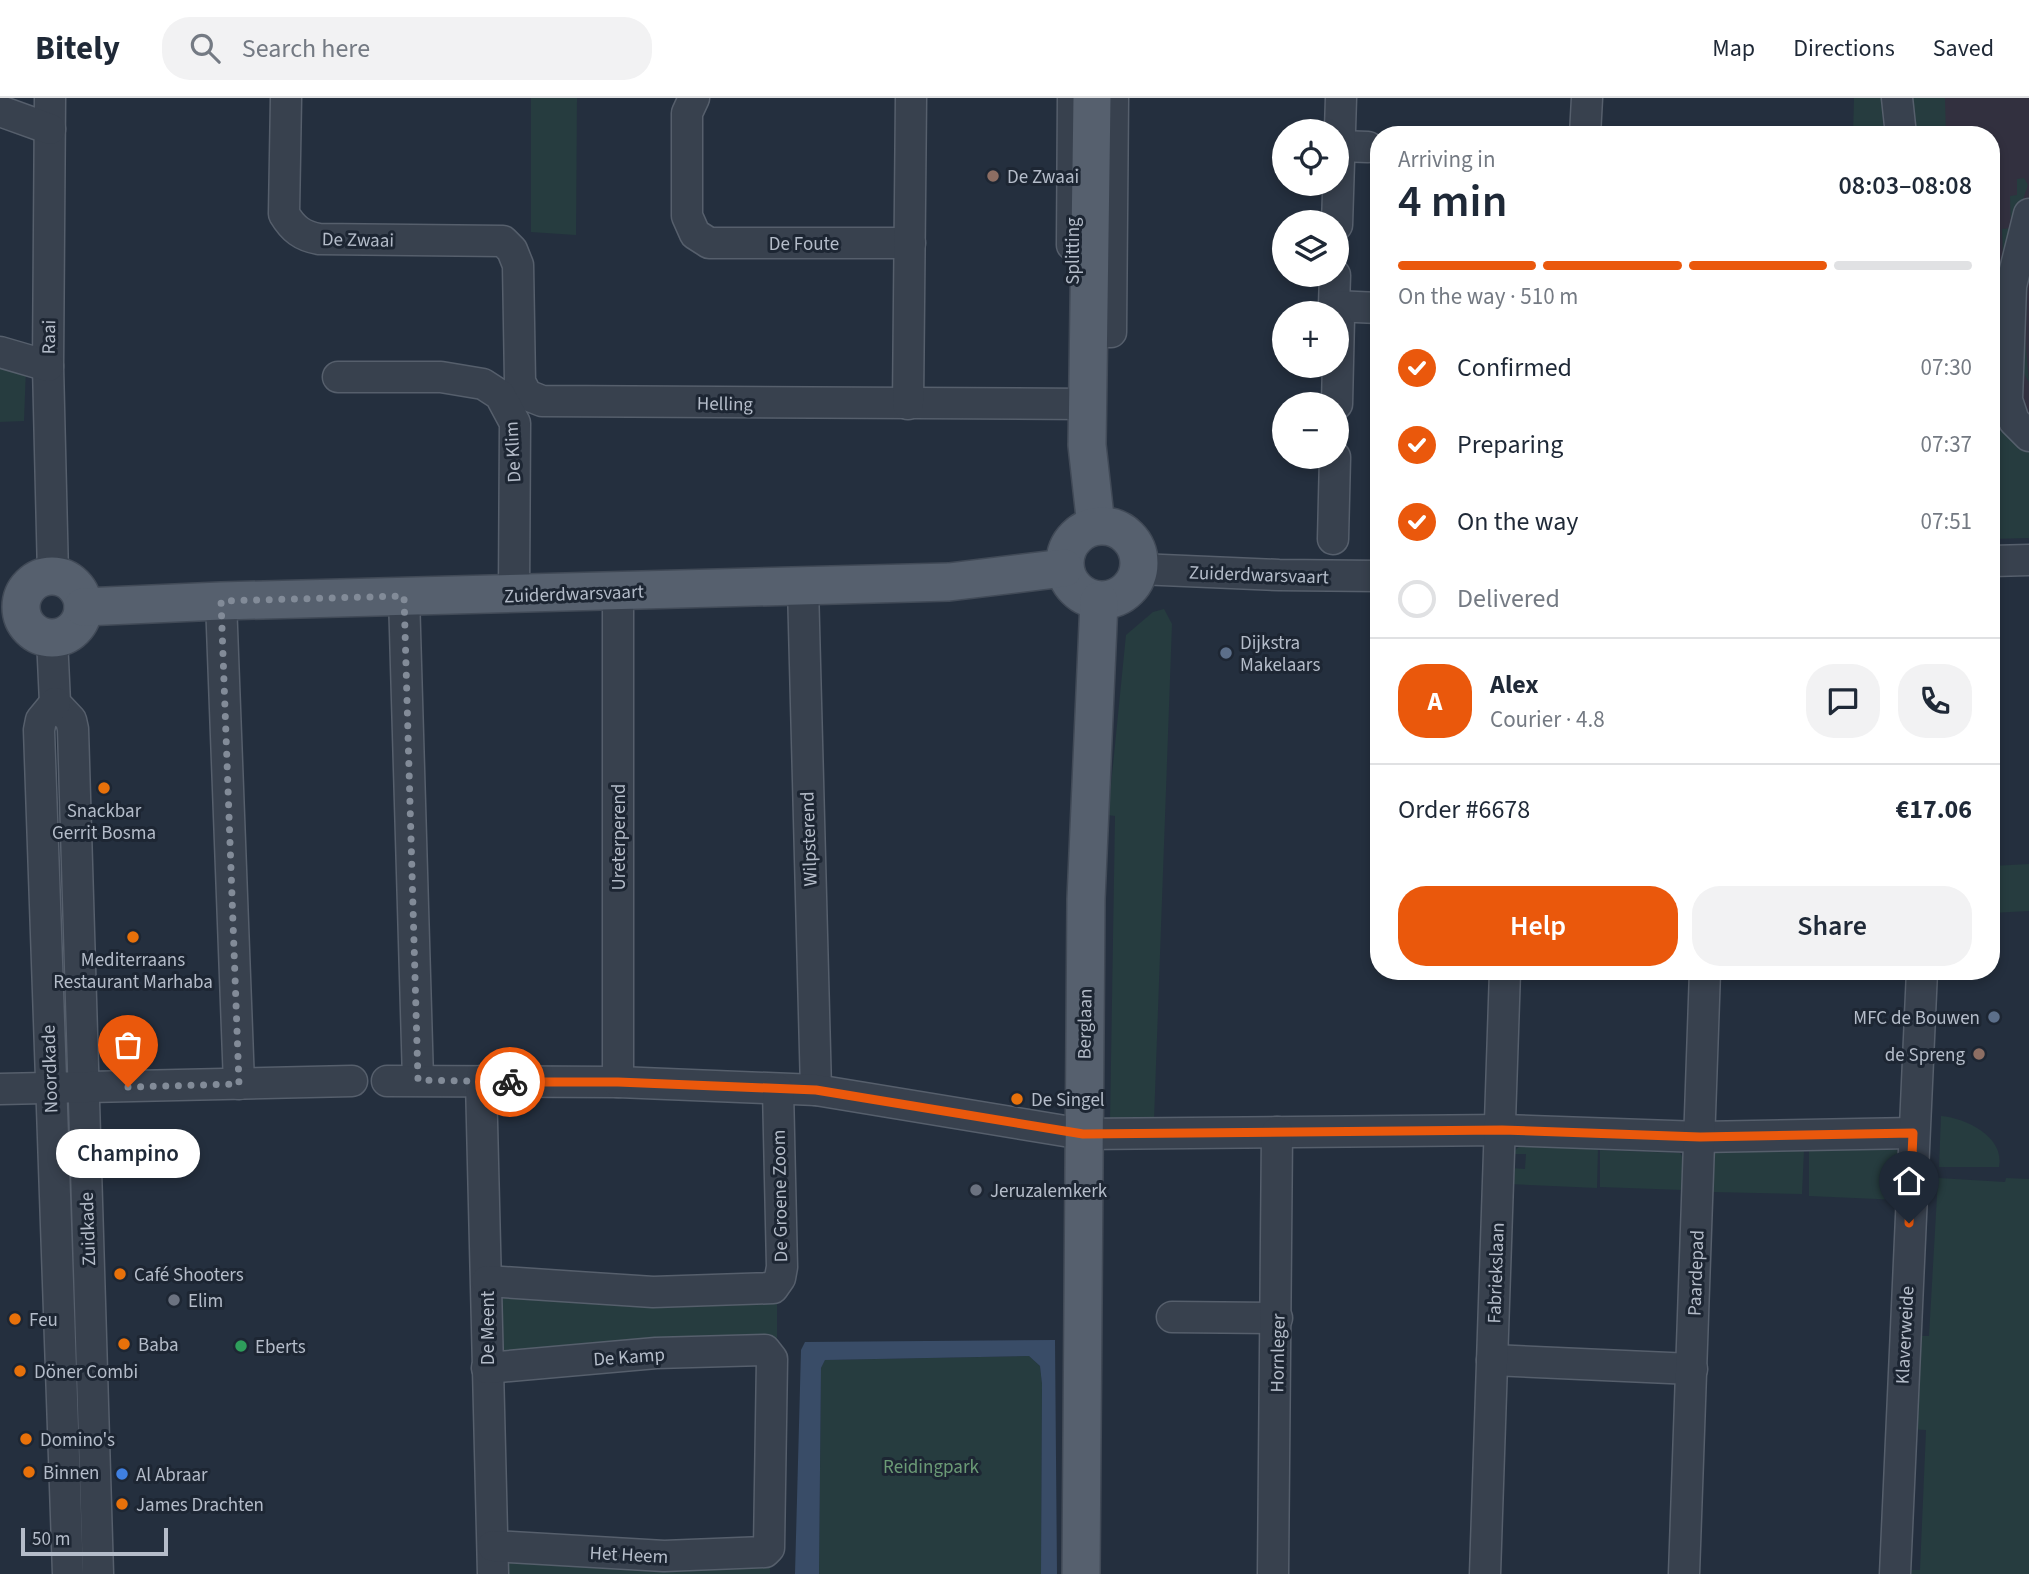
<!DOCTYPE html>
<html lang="en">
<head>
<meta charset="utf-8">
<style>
	:root { --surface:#fff; --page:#f2f2f3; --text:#1f2937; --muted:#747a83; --line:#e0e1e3; --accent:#ea580c }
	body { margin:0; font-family:"Source Sans 3",sans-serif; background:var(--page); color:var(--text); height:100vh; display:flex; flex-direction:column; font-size:26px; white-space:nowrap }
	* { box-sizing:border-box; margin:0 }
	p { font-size:23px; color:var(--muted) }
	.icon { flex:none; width:38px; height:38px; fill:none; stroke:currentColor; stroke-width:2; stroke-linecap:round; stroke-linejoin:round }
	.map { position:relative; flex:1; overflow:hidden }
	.details { position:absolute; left:1370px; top:28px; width:630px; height:854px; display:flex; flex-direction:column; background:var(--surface); border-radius:28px; box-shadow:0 4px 10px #0003 }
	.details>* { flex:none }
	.fabs { position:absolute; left:1272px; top:21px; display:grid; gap:14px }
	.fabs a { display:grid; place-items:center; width:77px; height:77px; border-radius:50%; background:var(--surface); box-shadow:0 4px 10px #0003; font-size:35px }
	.scale { position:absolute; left:21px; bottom:18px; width:147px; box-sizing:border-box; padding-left:7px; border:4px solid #b4bcc9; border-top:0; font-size:19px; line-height:24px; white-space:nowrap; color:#b4bcc9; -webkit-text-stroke:5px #1d2633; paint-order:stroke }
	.pin { position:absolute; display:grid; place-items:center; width:60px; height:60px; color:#fff; margin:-72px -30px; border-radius:50% 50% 50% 0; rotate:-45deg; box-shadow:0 0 7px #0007 }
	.pin .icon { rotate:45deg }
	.courier { position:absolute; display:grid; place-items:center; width:70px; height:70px; margin:-35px; border:5px solid #ea580c; border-radius:50%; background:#fff; color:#222; box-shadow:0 2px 9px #0007 }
	.bubble { position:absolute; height:49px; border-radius:24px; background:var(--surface); box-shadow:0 4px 10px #0003; font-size:23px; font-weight:600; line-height:49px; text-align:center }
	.headline em { font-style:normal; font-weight:600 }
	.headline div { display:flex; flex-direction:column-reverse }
	.headline { display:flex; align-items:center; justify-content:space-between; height:119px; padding:0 28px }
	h1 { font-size:46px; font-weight:600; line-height:52px }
	.bar { display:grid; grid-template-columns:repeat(4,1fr); gap:10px 7px; align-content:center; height:84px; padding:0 28px }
	.bar i { height:9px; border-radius:5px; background:var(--line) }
	.bar .on { background:var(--accent) }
	.bar p { grid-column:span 4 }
	.line { display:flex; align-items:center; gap:18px; padding:0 28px; border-top:2px solid var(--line) }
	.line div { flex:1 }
	.round { display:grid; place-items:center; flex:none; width:74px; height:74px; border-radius:28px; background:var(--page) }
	ol { padding:0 28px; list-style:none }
	li { display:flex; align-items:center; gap:21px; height:77px }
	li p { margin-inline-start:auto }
	li .icon { padding:7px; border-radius:50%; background:var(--accent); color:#fff; stroke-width:4 }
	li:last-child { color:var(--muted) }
	li i { width:38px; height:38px; border:4px solid var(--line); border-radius:50% }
	.action { display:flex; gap:14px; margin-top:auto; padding:14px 28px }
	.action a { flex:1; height:80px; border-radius:28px; background:var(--accent); color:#fff; font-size:28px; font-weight:600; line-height:80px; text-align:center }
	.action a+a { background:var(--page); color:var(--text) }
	header { display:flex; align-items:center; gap:42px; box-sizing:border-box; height:98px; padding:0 35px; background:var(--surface); border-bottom:2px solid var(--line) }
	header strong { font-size:33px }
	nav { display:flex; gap:38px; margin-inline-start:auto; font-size:24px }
	.search { width:490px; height:63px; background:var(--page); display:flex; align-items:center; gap:18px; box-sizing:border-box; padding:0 24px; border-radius:28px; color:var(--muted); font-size:26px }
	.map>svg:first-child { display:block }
</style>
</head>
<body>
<header>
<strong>Bitely</strong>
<div class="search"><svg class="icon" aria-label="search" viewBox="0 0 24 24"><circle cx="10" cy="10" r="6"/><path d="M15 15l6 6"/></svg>Search here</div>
<nav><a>Map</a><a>Directions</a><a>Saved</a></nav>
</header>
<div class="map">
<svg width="2029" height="1476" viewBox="0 0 2029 1476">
	<rect width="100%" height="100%" fill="#242f3e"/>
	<polygon fill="#32303f" points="1934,0 2029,0 2029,420 1992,421 1992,37 1935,37"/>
	<g fill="#263c3f">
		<polygon points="531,0 577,0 576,137 531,134"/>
		<polygon points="1854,0 1881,0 1884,37 1853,37"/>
		<polygon points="1908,0 1945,0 1946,37 1912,37"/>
		<polygon points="2024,80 2028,87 2003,158 2002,131 2011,130 2010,98 2017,97 2017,81"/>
		<path d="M2029 159 2025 240 2029 284C2009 257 2025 192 2029 159Z"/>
		<polygon points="1998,244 2011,337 2029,353 2029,440 1992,441 1992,245"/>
		<polygon points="0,262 26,270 24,323 0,324"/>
		<polygon points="1164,511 1172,526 1154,1022 1110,1025 1115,718 1108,717 1126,537 1153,514"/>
		<polygon points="2029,766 2029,813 1992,815 1992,768"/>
		<path d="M1941 1018C1966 1020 2005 1039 1999 1069H1939Z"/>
		<polygon points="1521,1047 1598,1050 1597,1090 1509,1086 1510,1070 1525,1071 1526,1056 1511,1056"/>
		<polygon points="1895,1051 1901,1056 1900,1102 1809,1098 1809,1052"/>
		<polygon points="1600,1052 1680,1055 1685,1063 1683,1092 1600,1089"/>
		<polygon points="1804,1052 1802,1096 1712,1094 1715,1054"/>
		<polygon points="1938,1080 2005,1084 2006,1080 2029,1081 2029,1476 1904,1476 1905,1472 1920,1472 1926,1332 1910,1331 1914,1238 1929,1238"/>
		<polygon points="505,1197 777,1198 777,1248 501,1255 501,1205"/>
		<polygon points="1029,1258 1040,1268 1042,1286 1041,1476 819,1476 821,1270 825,1262"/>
		<polygon points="770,1460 770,1476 507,1476 508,1464"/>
	</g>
	<polygon fill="#394c67" points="1055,1242 1057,1476 1041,1476 1042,1286 1040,1268 1029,1258 825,1262 821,1270 819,1476 795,1476 801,1252 805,1244"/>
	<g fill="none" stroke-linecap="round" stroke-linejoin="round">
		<defs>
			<g id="minor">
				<polyline points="50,0 48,268 53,477"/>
				<path d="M286 0 284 116C293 131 302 138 319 141L503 143 512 152 518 167 520 284 527 297 542 303 1088 306"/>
				<polyline points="694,0 687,15 687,118 695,136 709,145 910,145"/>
				<polyline points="1897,0 1901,37"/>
				<polyline points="0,13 50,31"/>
				<polyline points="1585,37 1587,0"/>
				<polyline points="1339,48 1368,49"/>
				<polyline points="2029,116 2011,188 2007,302 2014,323 2029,338"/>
				<polyline points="1337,127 1341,0"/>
				<polyline points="1072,147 1073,0"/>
				<polyline points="1335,177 1334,208 1339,220 1337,306"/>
				<polyline points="1334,208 1379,210"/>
				<polyline points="1091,234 1111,234 1113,0"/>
				<polyline points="0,254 48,268"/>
				<polyline points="338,279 441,279 483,286 500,297 515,325 514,496"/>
				<polyline points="908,306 911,0"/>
				<polyline points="1333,441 1335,359"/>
				<polyline points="1992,463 2029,462"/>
				<polyline points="1139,471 1279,477 1379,478"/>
				<polyline points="803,489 816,992"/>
				<polyline points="404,498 418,982"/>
				<polyline points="221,503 239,986"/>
				<polyline points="52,540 55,605 71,622 73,631 98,1476"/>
				<polyline points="55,605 41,622 39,632 68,1476"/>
				<polyline points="387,983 618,984 816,992 1083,1036 1502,1032 1700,1039 1913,1035"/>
				<polyline points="481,983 493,1476"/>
				<polyline points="618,984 618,493"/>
				<polyline points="0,991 352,983"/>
				<polyline points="487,1183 653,1194 773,1190 780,1180 782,1169 778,992"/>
				<polyline points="1172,1219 1277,1220"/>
				<polyline points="1492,1262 1692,1271"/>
				<polyline points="487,1270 656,1255 765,1252 772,1261 769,1450 765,1454 664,1458 493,1448"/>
				<polyline points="1273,1476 1277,1034"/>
				<polyline points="1485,1476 1505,873"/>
				<polyline points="1684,1476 1705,873"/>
				<polyline points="1895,1476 1922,873"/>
			</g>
			<g id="major">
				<polyline points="1092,0 1087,347 1096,428"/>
				<circle cx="1102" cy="465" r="37"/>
				<circle cx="52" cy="509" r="31"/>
				<polyline points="83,509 221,503 949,484 1064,470"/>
				<polyline points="1081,1476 1086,801 1099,503"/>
			</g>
		</defs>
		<use href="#minor" stroke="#565f6c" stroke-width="33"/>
		<use href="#major" stroke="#414a57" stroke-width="40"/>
		<use href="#minor" stroke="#38414e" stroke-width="30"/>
		<use href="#major" stroke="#56606e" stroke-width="37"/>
	</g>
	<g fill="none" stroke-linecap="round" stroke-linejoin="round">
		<polyline stroke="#828b98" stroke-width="7" stroke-dasharray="0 12.6" points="128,989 239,986 221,503 404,498 418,982 510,984"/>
		<polyline stroke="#ea580c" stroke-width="9" points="510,984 618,984 816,992 1083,1036 1502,1032 1700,1039 1913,1035 1909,1125"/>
	</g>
	<g fill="#8d6e63" stroke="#1d2633" stroke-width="2.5">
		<circle cx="993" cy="78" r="7"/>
		<circle cx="1979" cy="956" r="7"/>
	</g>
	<g fill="#5c6f8a" stroke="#1d2633" stroke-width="2.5">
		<circle cx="1226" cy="555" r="7"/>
		<circle cx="1994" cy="919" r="7"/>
	</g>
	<g fill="#e8710a" stroke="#1d2633" stroke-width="2.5">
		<circle cx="104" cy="690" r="7"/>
		<circle cx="133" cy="839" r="7"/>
		<circle cx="1017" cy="1001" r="7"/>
		<circle cx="120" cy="1176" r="7"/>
		<circle cx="15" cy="1221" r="7"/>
		<circle cx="124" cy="1246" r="7"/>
		<circle cx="20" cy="1273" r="7"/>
		<circle cx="26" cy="1341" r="7"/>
		<circle cx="29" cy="1374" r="7"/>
		<circle cx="122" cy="1406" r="7"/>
	</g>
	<g fill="#6b7280" stroke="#1d2633" stroke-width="2.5">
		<circle cx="976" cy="1092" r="7"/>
		<circle cx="174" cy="1202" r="7"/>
	</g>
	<circle fill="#2e9e5b" stroke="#1d2633" stroke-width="2.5" cx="241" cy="1248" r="7"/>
	<circle fill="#3f7fe0" stroke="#1d2633" stroke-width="2.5" cx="122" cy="1376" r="7"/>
	<g text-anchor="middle" stroke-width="6" stroke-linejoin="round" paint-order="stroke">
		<g font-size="19" fill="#b4bcc9" stroke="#1d2633" text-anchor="start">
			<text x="1007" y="85">De Zwaai</text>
			<text x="1240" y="551">Dijkstra<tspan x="1240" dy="22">Makelaars</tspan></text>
			<text x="104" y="719" text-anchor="middle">Snackbar<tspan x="104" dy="22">Gerrit Bosma</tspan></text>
			<text x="133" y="868" text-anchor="middle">Mediterraans<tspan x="133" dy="22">Restaurant Marhaba</tspan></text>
			<text x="1980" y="926" text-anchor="end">MFC de Bouwen</text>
			<text x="1965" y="963" text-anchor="end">de Spreng</text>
			<text x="1031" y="1008">De Singel</text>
			<text x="990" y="1099">Jeruzalemkerk</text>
			<text x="134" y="1183">Café Shooters</text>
			<text x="188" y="1209">Elim</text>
			<text x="29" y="1228">Feu</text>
			<text x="138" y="1253">Baba</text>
			<text x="255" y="1255">Eberts</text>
			<text x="34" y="1280">Döner Combi</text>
			<text x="40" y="1348">Domino's</text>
			<text x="43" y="1381">Binnen</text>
			<text x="136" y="1383">Al Abraar</text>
			<text x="136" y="1413">James Drachten</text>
		</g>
		<g font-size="19" fill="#b4bcc9" stroke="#1d2633">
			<text transform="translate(358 141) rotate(1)" y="7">De Zwaai</text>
			<text x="804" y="152">De Foute</text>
			<text transform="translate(1072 153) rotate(-90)" y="7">Splitting</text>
			<text transform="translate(48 239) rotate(-89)" y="7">Raai</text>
			<text transform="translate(725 305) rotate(1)" y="7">Helling</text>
			<text transform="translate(512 354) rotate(-93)" y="7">De Klim</text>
			<text transform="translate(1259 476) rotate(2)" y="7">Zuiderdwarsvaart</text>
			<text transform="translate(574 495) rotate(-2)" y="7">Zuiderdwarsvaart</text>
			<text transform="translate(618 739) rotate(-90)" y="7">Ureterperend</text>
			<text transform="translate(808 741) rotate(-92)" y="7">Wilpsterend</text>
			<text transform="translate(1084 926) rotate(-89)" y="7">Berglaan</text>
			<text transform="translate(49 971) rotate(-92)" y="7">Noordkade</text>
			<text transform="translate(779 1098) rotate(-91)" y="7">De Groene Zoom</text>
			<text transform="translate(87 1131) rotate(-92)" y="7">Zuidkade</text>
			<text transform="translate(1495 1175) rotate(-88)" y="7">Fabriekslaan</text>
			<text transform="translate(1695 1175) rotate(-88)" y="7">Paardepad</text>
			<text transform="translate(487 1230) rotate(-90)" y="7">De Meent</text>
			<text transform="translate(1904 1237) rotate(-87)" y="7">Klaverweide</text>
			<text transform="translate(1277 1255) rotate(-89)" y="7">Hornleger</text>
			<text transform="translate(629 1258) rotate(-4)" y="7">De Kamp</text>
			<text transform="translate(629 1456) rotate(3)" y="7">Het Heem</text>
		</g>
		<g font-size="19" fill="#6b9a76" stroke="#1d2633">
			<text x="931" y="1375">Reidingpark</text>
		</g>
	</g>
</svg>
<div class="fabs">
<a><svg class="icon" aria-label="locate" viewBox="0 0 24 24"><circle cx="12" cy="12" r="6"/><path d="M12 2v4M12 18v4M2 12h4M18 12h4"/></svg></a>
<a><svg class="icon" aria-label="layers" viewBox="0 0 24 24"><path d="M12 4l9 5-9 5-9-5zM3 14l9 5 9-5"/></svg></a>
<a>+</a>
<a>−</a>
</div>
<div class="scale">50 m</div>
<div class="pin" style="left:128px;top:989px;background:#ea580c"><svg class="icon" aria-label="bag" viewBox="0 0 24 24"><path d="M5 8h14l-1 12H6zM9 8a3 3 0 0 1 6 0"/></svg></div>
<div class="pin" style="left:1909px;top:1125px;background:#1f2937"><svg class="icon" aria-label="home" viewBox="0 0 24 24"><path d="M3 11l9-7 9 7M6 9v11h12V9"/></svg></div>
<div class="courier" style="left:510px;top:984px"><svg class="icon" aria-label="bike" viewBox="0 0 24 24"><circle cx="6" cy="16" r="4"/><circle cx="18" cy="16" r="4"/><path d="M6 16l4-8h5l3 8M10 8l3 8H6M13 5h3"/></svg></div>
<div class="bubble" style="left:56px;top:1031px;width:144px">Champino</div>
<section class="details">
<div class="headline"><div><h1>4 min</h1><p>Arriving in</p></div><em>08:03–08:08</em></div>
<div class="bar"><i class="on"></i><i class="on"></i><i class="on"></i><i></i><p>On the way · 510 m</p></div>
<ol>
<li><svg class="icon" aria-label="check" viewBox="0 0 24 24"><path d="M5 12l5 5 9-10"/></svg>Confirmed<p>07:30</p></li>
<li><svg class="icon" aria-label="check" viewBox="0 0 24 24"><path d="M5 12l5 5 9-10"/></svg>Preparing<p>07:37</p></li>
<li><svg class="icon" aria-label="check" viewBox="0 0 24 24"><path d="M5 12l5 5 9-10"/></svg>On the way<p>07:51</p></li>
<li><i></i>Delivered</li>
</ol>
<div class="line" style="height:126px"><b class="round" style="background:var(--accent);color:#fff">A</b><div><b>Alex</b><p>Courier · 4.8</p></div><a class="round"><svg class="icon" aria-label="chat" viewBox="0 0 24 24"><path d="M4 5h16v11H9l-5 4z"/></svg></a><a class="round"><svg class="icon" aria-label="phone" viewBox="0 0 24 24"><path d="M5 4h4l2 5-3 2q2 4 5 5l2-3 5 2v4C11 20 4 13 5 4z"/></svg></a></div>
<div class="line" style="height:91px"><div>Order #6678</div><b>€17.06</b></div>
<div class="action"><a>Help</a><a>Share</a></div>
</section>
</div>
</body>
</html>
